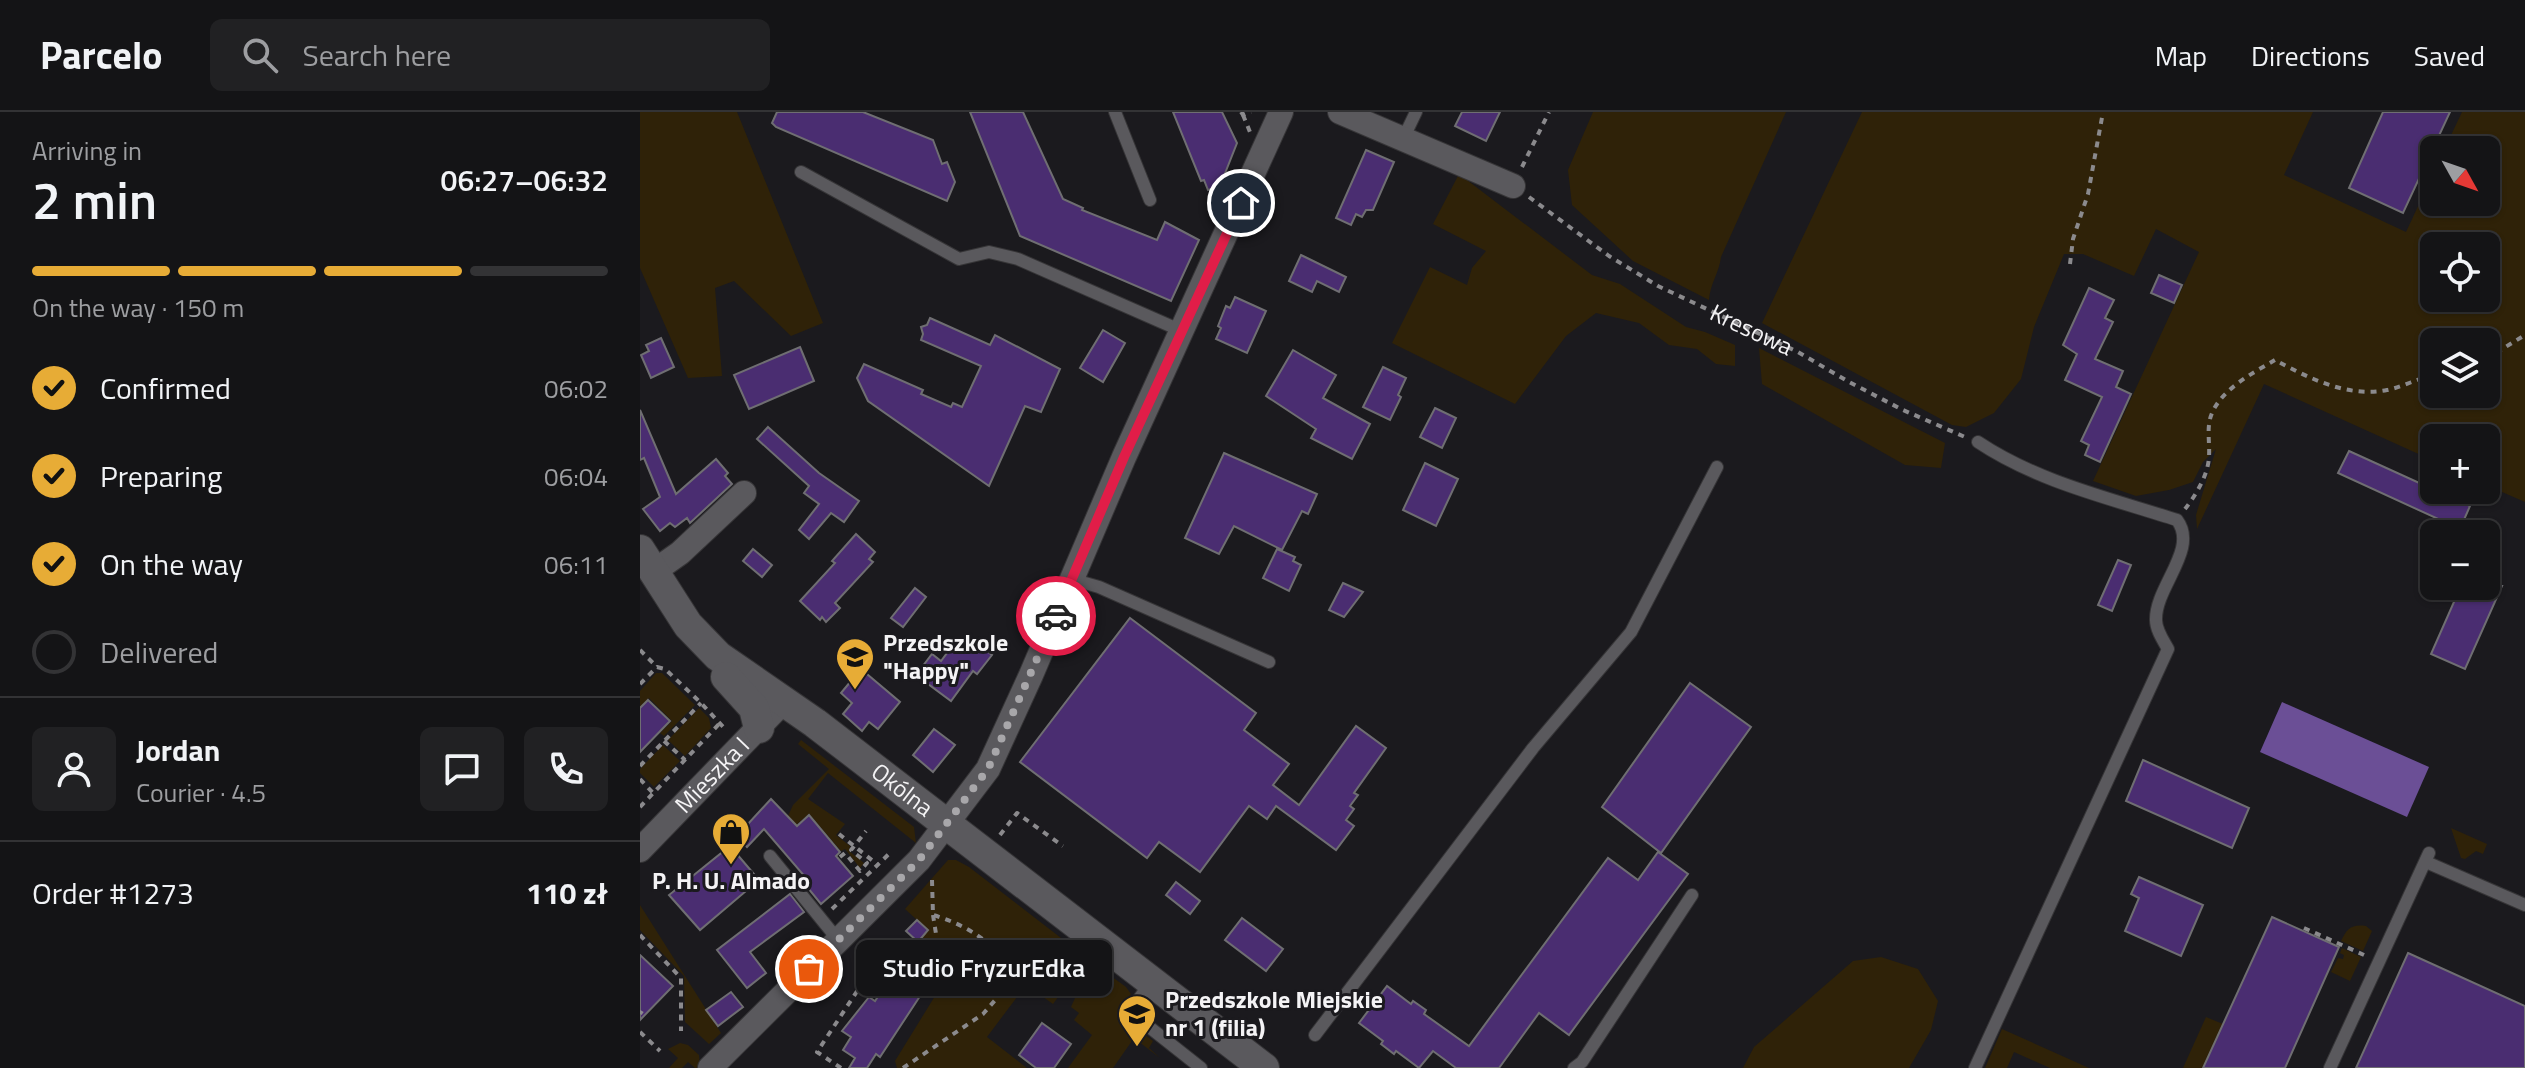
<!DOCTYPE html>
<html lang="en">
<head>
<meta charset="utf-8">
<style>
	:root { --surface:#141416; --page:#212123; --text:#f1f3f6; --muted:#9d9ea1; --line:#333335; --accent:#e7ac36 }
	body { margin:0; font-family:"Titillium Web",sans-serif; background:var(--page); color:var(--text); height:100vh; display:flex; flex-direction:column; font-size:30px; white-space:nowrap }
	* { box-sizing:border-box; margin:0 }
	p { font-size:26px; color:var(--muted) }
	.icon { flex:none; width:44px; height:44px; fill:none; stroke:currentColor; stroke-width:2; stroke-linecap:round; stroke-linejoin:round }
	.map { position:relative; flex:1; overflow:hidden }
	.panel { display:flex; flex-direction:column; background:var(--surface); width:640px }
	.panel>* { flex:none }
	.needle { width:52px; rotate:130deg }
	.buttons { position:absolute; left:1780px; top:24px; display:grid; gap:16px }
	.buttons a { display:grid; place-items:center; width:80px; height:80px; border-radius:12px; background:var(--surface); box-shadow:0 2px 6px #0004,0 0 0 2px var(--line); font-size:40px }
	.pin { position:absolute; display:grid; place-items:center; width:68px; height:68px; color:#fff; margin:-34px; border:4px solid #fff; border-radius:50%; box-shadow:0 2px 8px #0007 }
	.courier { position:absolute; display:grid; place-items:center; width:80px; height:80px; margin:-40px; border:6px solid #e11d48; border-radius:50%; background:#fff; color:#222; box-shadow:0 2px 10px #0007 }
	.bubble { position:absolute; height:56px; border-radius:12px; background:var(--surface); box-shadow:0 2px 6px #0004,0 0 0 2px var(--line); font-size:26px; font-weight:600; line-height:56px; text-align:center }
	.summary em { font-style:normal; font-weight:600 }
	.summary div { display:flex; flex-direction:column-reverse }
	.summary { display:flex; align-items:center; justify-content:space-between; height:136px; padding:0 32px }
	h1 { font-size:52px; font-weight:600; line-height:60px }
	.bar { display:grid; grid-template-columns:repeat(4,1fr); gap:12px 8px; align-content:center; height:96px; padding:0 32px }
	.bar i { height:10px; border-radius:6px; background:var(--line) }
	.bar .on { background:var(--accent) }
	.bar p { grid-column:span 4 }
	.line { display:flex; align-items:center; gap:20px; padding:0 32px; border-top:2px solid var(--line) }
	.line div { flex:1 }
	.round { display:grid; place-items:center; flex:none; width:84px; height:84px; border-radius:12px; background:var(--page) }
	ol { padding:0 32px; list-style:none }
	li { display:flex; align-items:center; gap:24px; height:88px }
	li p { margin-inline-start:auto }
	li .icon { padding:8px; border-radius:50%; background:var(--accent); color:#111; stroke-width:4 }
	li:last-child { color:var(--muted) }
	li i { width:44px; height:44px; border:4px solid var(--line); border-radius:50% }
	header { display:flex; align-items:center; gap:48px; box-sizing:border-box; height:112px; padding:0 40px; background:var(--surface); border-bottom:2px solid var(--line) }
	header strong { font-size:38px }
	nav { display:flex; gap:44px; margin-inline-start:auto; font-size:28px }
	.search { width:560px; height:72px; background:var(--page); display:flex; align-items:center; gap:20px; box-sizing:border-box; padding:0 28px; border-radius:12px; color:var(--muted); font-size:30px }
	main { display:flex; flex:1; min-height:0 }
	.map>svg:first-child { display:block }
</style>
</head>
<body>
<header>
<strong>Parcelo</strong>
<div class="search"><svg class="icon" aria-label="search" viewBox="0 0 24 24"><circle cx="10" cy="10" r="6"/><path d="M15 15l6 6"/></svg>Search here</div>
<nav><a>Map</a><a>Directions</a><a>Saved</a></nav>
</header>
<main>
<section class="panel">
<div class="summary"><div><h1>2 min</h1><p>Arriving in</p></div><em>06:27–06:32</em></div>
<div class="bar"><i class="on"></i><i class="on"></i><i class="on"></i><i></i><p>On the way · 150 m</p></div>
<ol>
<li><svg class="icon" aria-label="check" viewBox="0 0 24 24"><path d="M5 12l5 5 9-10"/></svg>Confirmed<p>06:02</p></li>
<li><svg class="icon" aria-label="check" viewBox="0 0 24 24"><path d="M5 12l5 5 9-10"/></svg>Preparing<p>06:04</p></li>
<li><svg class="icon" aria-label="check" viewBox="0 0 24 24"><path d="M5 12l5 5 9-10"/></svg>On the way<p>06:11</p></li>
<li><i></i>Delivered</li>
</ol>
<div class="line" style="height:144px"><a class="round"><svg class="icon" aria-label="person" viewBox="0 0 24 24"><circle cx="12" cy="8" r="4"/><path d="M4 21q1-7 8-7t8 7"/></svg></a><div><b>Jordan</b><p>Courier · 4.5</p></div><a class="round"><svg class="icon" aria-label="chat" viewBox="0 0 24 24"><path d="M4 5h16v11H9l-5 4z"/></svg></a><a class="round"><svg class="icon" aria-label="phone" viewBox="0 0 24 24"><path d="M5 4h4l2 5-3 2q2 4 5 5l2-3 5 2v4C11 20 4 13 5 4z"/></svg></a></div>
<div class="line" style="height:104px"><div>Order #1273</div><b>110 zł</b></div>
</section>
<div class="map">
<svg width="1885" height="956" viewBox="0 0 1885 956">
	<rect width="100%" height="100%" fill="#1b1a1e"/>
	<g fill="#2f2208" fill-rule="evenodd">
		<polygon points="0,0 97,0 183,211 151,224 94,169 75,176 82,264 48,266 0,156"/>
		<path d="M953 0H1146L1081 145C1079 161 1070 172 1069 188L993 149 932 93 928 58Z"/>
		<path d="M1222 0H1673L1644 63 1766 120 1794 60V90H1846V38H1804L1822 0H1885V390L1846 373V326H1794V349L1624 272 1557 417 1556 403 1576 337 1563 350 1553 370 1529 378 1496 384 1453 369 1559 140 1516 117 1494 164 1443 142H1424L1394 215 1381 267 1354 301 1326 315 1312 313 1122 211ZM1794 134H1846V186H1794ZM1794 230H1846V282H1794Z"/>
		<polygon points="819,62 952,163 980,172 1046,215 1065,220 1095,233 1095,254 1076,252 1057,237 1029,233 999,211 956,201 926,224 875,292 752,231 790,155 827,173 832,156 846,139 793,112"/>
		<polygon points="1119,236 1305,331 1301,356 1265,353 1122,272"/>
		<polygon points="16,561 22,561 55,593 24,624 20,621 32,609 9,586 0,595 0,579"/>
		<polygon points="59,596 69,606 71,616 45,644 28,628"/>
		<polygon points="161,628 274,715 276,731 188,661 168,687 205,712 196,723 210,734 209,739 224,751 220,756 205,737 201,739 169,702 136,730 153,693 189,657 158,632"/>
		<polygon points="23,633 40,649 14,675 0,661 0,657"/>
		<polygon points="1811,716 1847,732 1843,742 1836,739 1825,747 1821,746"/>
		<polygon points="308,748 316,748 329,755 447,846 413,892 386,873 347,925 387,956 257,956 255,949 295,884 306,856 295,843 278,831 288,818 265,797"/>
		<polygon points="0,793 81,921 69,932 45,910 44,864 0,818"/>
		<path d="M1726 814 1732 819 1723 839 1701 829C1707 816 1712 812 1726 814Z"/>
		<polygon points="1702,836 1721,845 1710,869 1691,860 1698,846 1703,847 1704,843 1700,841"/>
		<polygon points="1241,845 1278,857 1298,889 1291,918 1269,956 1103,956 1114,935 1213,849"/>
		<polygon points="457,854 486,875 491,882 478,902 513,929 509,936 520,946 494,926 473,956 428,956 452,923 434,908 439,901 431,895 439,877"/>
		<polygon points="1566,905 1583,912 1563,956 1543,956"/>
		<polygon points="1362,917 1449,956 1410,956 1374,940 1367,956 1345,956"/>
		<polygon points="40,931 48,933 59,943 60,956 55,956 48,950 42,956 29,956 38,946 28,937"/>
	</g>
	<polygon fill="#6b4f96" points="1642,590 1789,655 1767,705 1620,640"/>
	<g fill="#4a2d71" stroke="#6f6e72" stroke-width="2">
		<polygon points="137,0 223,0 293,28 302,52 307,50 315,70 307,89 136,15 132,11"/>
		<polygon points="330,0 383,0 423,87 443,96 442,98 517,128 525,110 559,128 531,189 380,124"/>
		<polygon points="533,0 582,0 597,31 580,74 568,78 564,68 561,69"/>
		<polygon points="822,0 860,0 846,29 815,14"/>
		<polygon points="1743,0 1810,0 1763,101 1709,76"/>
		<polygon points="726,38 754,50 733,98 726,98 722,105 716,102 711,113 696,106"/>
		<polygon points="661,143 706,165 699,180 677,169 672,180 649,169"/>
		<polygon points="1519,163 1542,173 1534,191 1511,181"/>
		<polygon points="1449,176 1474,188 1465,206 1473,210 1455,247 1483,259 1476,275 1491,282 1460,350 1445,343 1449,333 1441,329 1462,285 1425,268 1437,242 1423,233"/>
		<polygon points="595,185 626,199 607,241 576,227 581,216 578,214 586,194 590,196"/>
		<polygon points="290,206 350,233 355,223 420,257 401,300 385,294 349,374 228,289 217,266 224,252 283,278 281,282 311,295 313,291 322,295 341,254 281,228 283,222 281,215 287,213"/>
		<polygon points="463,218 485,231 463,270 440,256"/>
		<polygon points="21,226 34,255 11,266 1,243 9,239 6,233"/>
		<polygon points="160,235 174,269 109,297 94,263"/>
		<polygon points="653,238 696,263 683,286 730,312 712,347 671,326 676,317 626,284"/>
		<polygon points="743,255 766,266 758,283 761,285 750,308 723,295"/>
		<polygon points="795,296 816,306 802,336 780,325"/>
		<polygon points="0,298 36,382 76,347 88,361 85,364 92,372 50,411 47,406 35,415 30,411 20,419 3,397 20,385 4,346 0,348"/>
		<polygon points="128,315 179,361 219,389 204,410 191,401 169,427 159,418 179,392 164,381 169,374 117,327"/>
		<polygon points="1709,339 1830,394 1820,417 1698,361"/>
		<polygon points="584,341 677,382 668,402 662,399 642,438 594,414 579,442 545,426"/>
		<polygon points="785,351 818,367 796,414 763,398"/>
		<polygon points="216,422 235,440 229,447 233,450 195,491 200,496 186,510 182,505 180,508 160,489 195,451 192,449"/>
		<polygon points="113,437 132,453 122,465 103,449"/>
		<polygon points="637,437 655,445 653,449 661,453 649,479 623,466"/>
		<polygon points="1478,448 1491,453 1472,499 1458,493"/>
		<polygon points="703,471 723,480 704,505 689,498"/>
		<polygon points="1821,474 1862,474 1825,557 1791,542"/>
		<polygon points="275,476 286,485 263,515 251,506"/>
		<polygon points="490,506 616,601 604,618 649,652 633,673 659,693 716,614 746,636 714,681 718,683 710,694 714,697 706,708 714,714 696,738 636,694 627,707 609,694 560,760 519,730 507,746 380,650"/>
		<polygon points="330,526 352,543 337,562 333,559 311,589 276,563 292,542 301,549 313,533 321,539"/>
		<polygon points="221,557 260,590 238,617 229,610 222,619 203,602 212,591 201,581"/>
		<polygon points="1050,571 1111,615 1021,741 962,695"/>
		<polygon points="8,588 30,609 0,640 0,596"/>
		<polygon points="294,617 315,633 293,660 273,643"/>
		<polygon points="1503,648 1609,696 1592,736 1486,689"/>
		<polygon points="131,687 157,714 169,703 200,740 196,744 213,764 181,792 163,770 167,767 124,717 107,735 96,725"/>
		<polygon points="90,734 119,768 60,818 29,783"/>
		<polygon points="1018,740 1048,762 929,923 899,901 859,956 816,956 793,939 779,956 756,939 754,942 741,932 743,929 719,911 747,874 771,892 773,889 786,898 784,902 829,934 968,746 998,768"/>
		<polygon points="1499,765 1563,793 1541,844 1485,819 1499,786 1491,782"/>
		<polygon points="536,770 560,789 550,802 526,783"/>
		<polygon points="150,782 164,800 110,840 126,861 107,876 77,838"/>
		<polygon points="1632,805 1699,835 1645,956 1563,956"/>
		<polygon points="602,806 643,837 626,859 585,828"/>
		<polygon points="277,808 288,818 278,830 266,819"/>
		<polygon points="271,835 296,851 285,869 288,872 240,945 236,942 227,956 209,956 215,946 203,938 211,925 202,919 229,885 235,889"/>
		<polygon points="1768,841 1885,894 1885,956 1716,956"/>
		<polygon points="0,843 33,874 0,908"/>
		<polygon points="91,880 103,895 78,914 66,898"/>
		<polygon points="402,911 431,932 414,956 396,956 379,943"/>
	</g>
	<g fill="none" stroke-linecap="round" stroke-linejoin="round">
		<defs>
			<g id="service">
				<polyline points="475,0 510,88"/>
				<polyline points="763,27 776,0"/>
				<polyline points="161,60 319,147 349,140 378,147 542,219"/>
				<polyline points="431,467 459,475 629,550"/>
				<polyline points="130,744 199,829"/>
				<polyline points="1786,750 1885,793"/>
				<polyline points="511,870 493,895 494,903 561,956"/>
				<polyline points="675,923 893,636 991,520 1077,355"/>
				<polyline points="934,956 942,950 1052,783"/>
				<path d="M1335 956 1528 537C1523 528 1516 518 1516 508 1515 475 1559 437 1537 408 1469 386 1398 370 1338 330"/>
				<polyline points="1690,956 1789,741"/>
			</g>
			<g id="minor">
				<polyline points="700,0 873,74"/>
				<polyline points="13,460 40,441 104,381"/>
				<path id="s2" d="M0 738 144 589"/>
				<polyline points="70,956 279,748 348,657 391,563 484,345 641,0"/>
			</g>
			<g id="tertiary">
				<path id="s3" d="M0 438 48 513 78 544 175 611 624 956"/>
				<polyline points="86,565 114,596 119,616"/>
			</g>
		</defs>
		<use href="#service" stroke="#363537" stroke-width="14"/>
		<use href="#minor" stroke="#363537" stroke-width="26"/>
		<use href="#tertiary" stroke="#363537" stroke-width="32"/>
		<g stroke="#8b8a8d" stroke-width="4" stroke-dasharray="6 6" stroke-linecap="butt">
			<polyline points="601,0 603,3 611,0"/>
			<polyline points="603,3 610,20"/>
			<polyline points="882,55 909,0"/>
			<path id="s1" d="M889 85 969 144 1018 174 1158 240 1209 270 1263 298 1325 325"/>
			<polyline points="1430,152 1433,127 1448,82 1463,0"/>
			<polyline points="1846,247 1885,223"/>
			<path d="M1545 397C1556 383 1568 363 1569 345 1570 330 1566 315 1572 301 1583 276 1613 261 1635 248 1669 266 1707 286 1747 278 1763 275 1778 266 1794 263"/>
			<polyline points="0,538 17,555"/>
			<polyline points="0,572 17,555 25,557 61,591 87,619"/>
			<polyline points="24,629 45,648"/>
			<polyline points="0,654 61,591"/>
			<polyline points="0,667 13,681"/>
			<polyline points="0,695 80,611"/>
			<polyline points="199,722 238,753"/>
			<polyline points="360,723 377,701 423,734"/>
			<polyline points="200,745 205,741 220,759 227,751 211,738 226,719"/>
			<path d="M292 768 293 803C324 812 368 835 370 871"/>
			<polyline points="192,797 252,739"/>
			<polyline points="293,803 301,853"/>
			<polyline points="1664,816 1724,843"/>
			<polyline points="0,823 41,866 41,919"/>
			<polyline points="359,839 395,851"/>
			<polyline points="0,902 2,899"/>
			<polyline points="0,920 20,939"/>
			<polyline points="201,956 177,940 243,840"/>
			<polyline points="263,956 343,902 370,871 395,851 444,854 450,851"/>
		</g>
		<use href="#service" stroke="#5a595d" stroke-width="12"/>
		<use href="#minor" stroke="#5a595d" stroke-width="24"/>
		<use href="#tertiary" stroke="#5a595d" stroke-width="30"/>
	</g>
	<g fill="none" stroke-linecap="round" stroke-linejoin="round">
		<polyline stroke="#a8a7aa" stroke-width="8" stroke-dasharray="0 14.4" points="169,857 279,748 348,657 416,504"/>
		<polyline stroke="#e11d48" stroke-width="10" points="416,504 484,345 601,91"/>
	</g>
	<defs>
		<symbol id="school-pin" viewBox="-11 -11 22 30"><path d="M0 17L-7.5 6A9.5 9.5 0 1 1 7.5 6Z" fill="#e7ac36" stroke="#1b1a1e"/><path d="M0-5L7-2L0 1L-7-2ZM-4 1L0 2.5L4 1V4Q0 6-4 4Z" fill="#111"/></symbol>
		<symbol id="shop-pin" viewBox="-11 -11 22 30"><path d="M0 17L-7.5 6A9.5 9.5 0 1 1 7.5 6Z" fill="#e7ac36" stroke="#1b1a1e"/><path d="M-5-2.5h2.3a2.7 3.5 0 0 1 5.4 0H5L5.5 6h-11ZM-1.5-2.5h3a1.5 2.3 0 0 0-3 0Z" fill="#111"/></symbol>
	</defs>
	<g fill-rule="evenodd">
		<use href="#school-pin" x="193" y="523" width="44" height="60"/>
		<use href="#shop-pin" x="69" y="698" width="44" height="60"/>
		<use href="#school-pin" x="475" y="880" width="44" height="60"/>
	</g>
	<g text-anchor="middle" stroke-width="6" stroke-linejoin="round" paint-order="stroke">
		<g font-size="24" fill="#f4f3f5" stroke="#1b1a1e">
			<text dy="8" stroke="none"><textPath href="#s1" startOffset="260">Kresowa</textPath></text>
			<text dy="8" stroke="none"><textPath href="#s2" startOffset="104">Mieszka I</textPath></text>
			<text dy="8" stroke="none"><textPath href="#s3" startOffset="360">Okólna</textPath></text>
		</g>
		<g font-size="24" font-weight="bold" fill="#f4f3f5" stroke="#1b1a1e" text-anchor="start">
			<text x="243" y="539">Przedszkole<tspan x="243" dy="28">"Happy"</tspan></text>
			<text x="91" y="777" text-anchor="middle">P. H. U. Almado</text>
			<text x="525" y="896">Przedszkole Miejskie<tspan x="525" dy="28">nr 1 (filia)</tspan></text>
		</g>
	</g>
</svg>
<div class="buttons">
<a><svg class="needle" viewBox="-14 -14 28 28"><path d="M0-13l5 13h-10z" fill="#e53935"/><path d="M0 13l5-13h-10z" fill="#9d9ea1"/></svg></a>
<a><svg class="icon" aria-label="locate" viewBox="0 0 24 24"><circle cx="12" cy="12" r="6"/><path d="M12 2v4M12 18v4M2 12h4M18 12h4"/></svg></a>
<a><svg class="icon" aria-label="layers" viewBox="0 0 24 24"><path d="M12 4l9 5-9 5-9-5zM3 14l9 5 9-5"/></svg></a>
<a>+</a>
<a>−</a>
</div>
<div class="pin" style="left:169px;top:857px;background:#ea580c"><svg class="icon" aria-label="bag" viewBox="0 0 24 24"><path d="M5 8h14l-1 12H6zM9 8a3 3 0 0 1 6 0"/></svg></div>
<div class="pin" style="left:601px;top:91px;background:#1f2937"><svg class="icon" aria-label="home" viewBox="0 0 24 24"><path d="M3 11l9-7 9 7M6 9v11h12V9"/></svg></div>
<div class="courier" style="left:416px;top:504px"><svg class="icon" aria-label="car" viewBox="0 0 24 24"><path d="M5 17H2v-5l4-1 3-4h7l3 4 3 1v5h-3M9 17h6M6 11h13"/><circle cx="7" cy="17" r="2"/><circle cx="17" cy="17" r="2"/></svg></div>
<div class="bubble" style="left:216px;top:828px;width:256px">Studio FryzurEdka</div>
</div>
</main>
</body>
</html>
